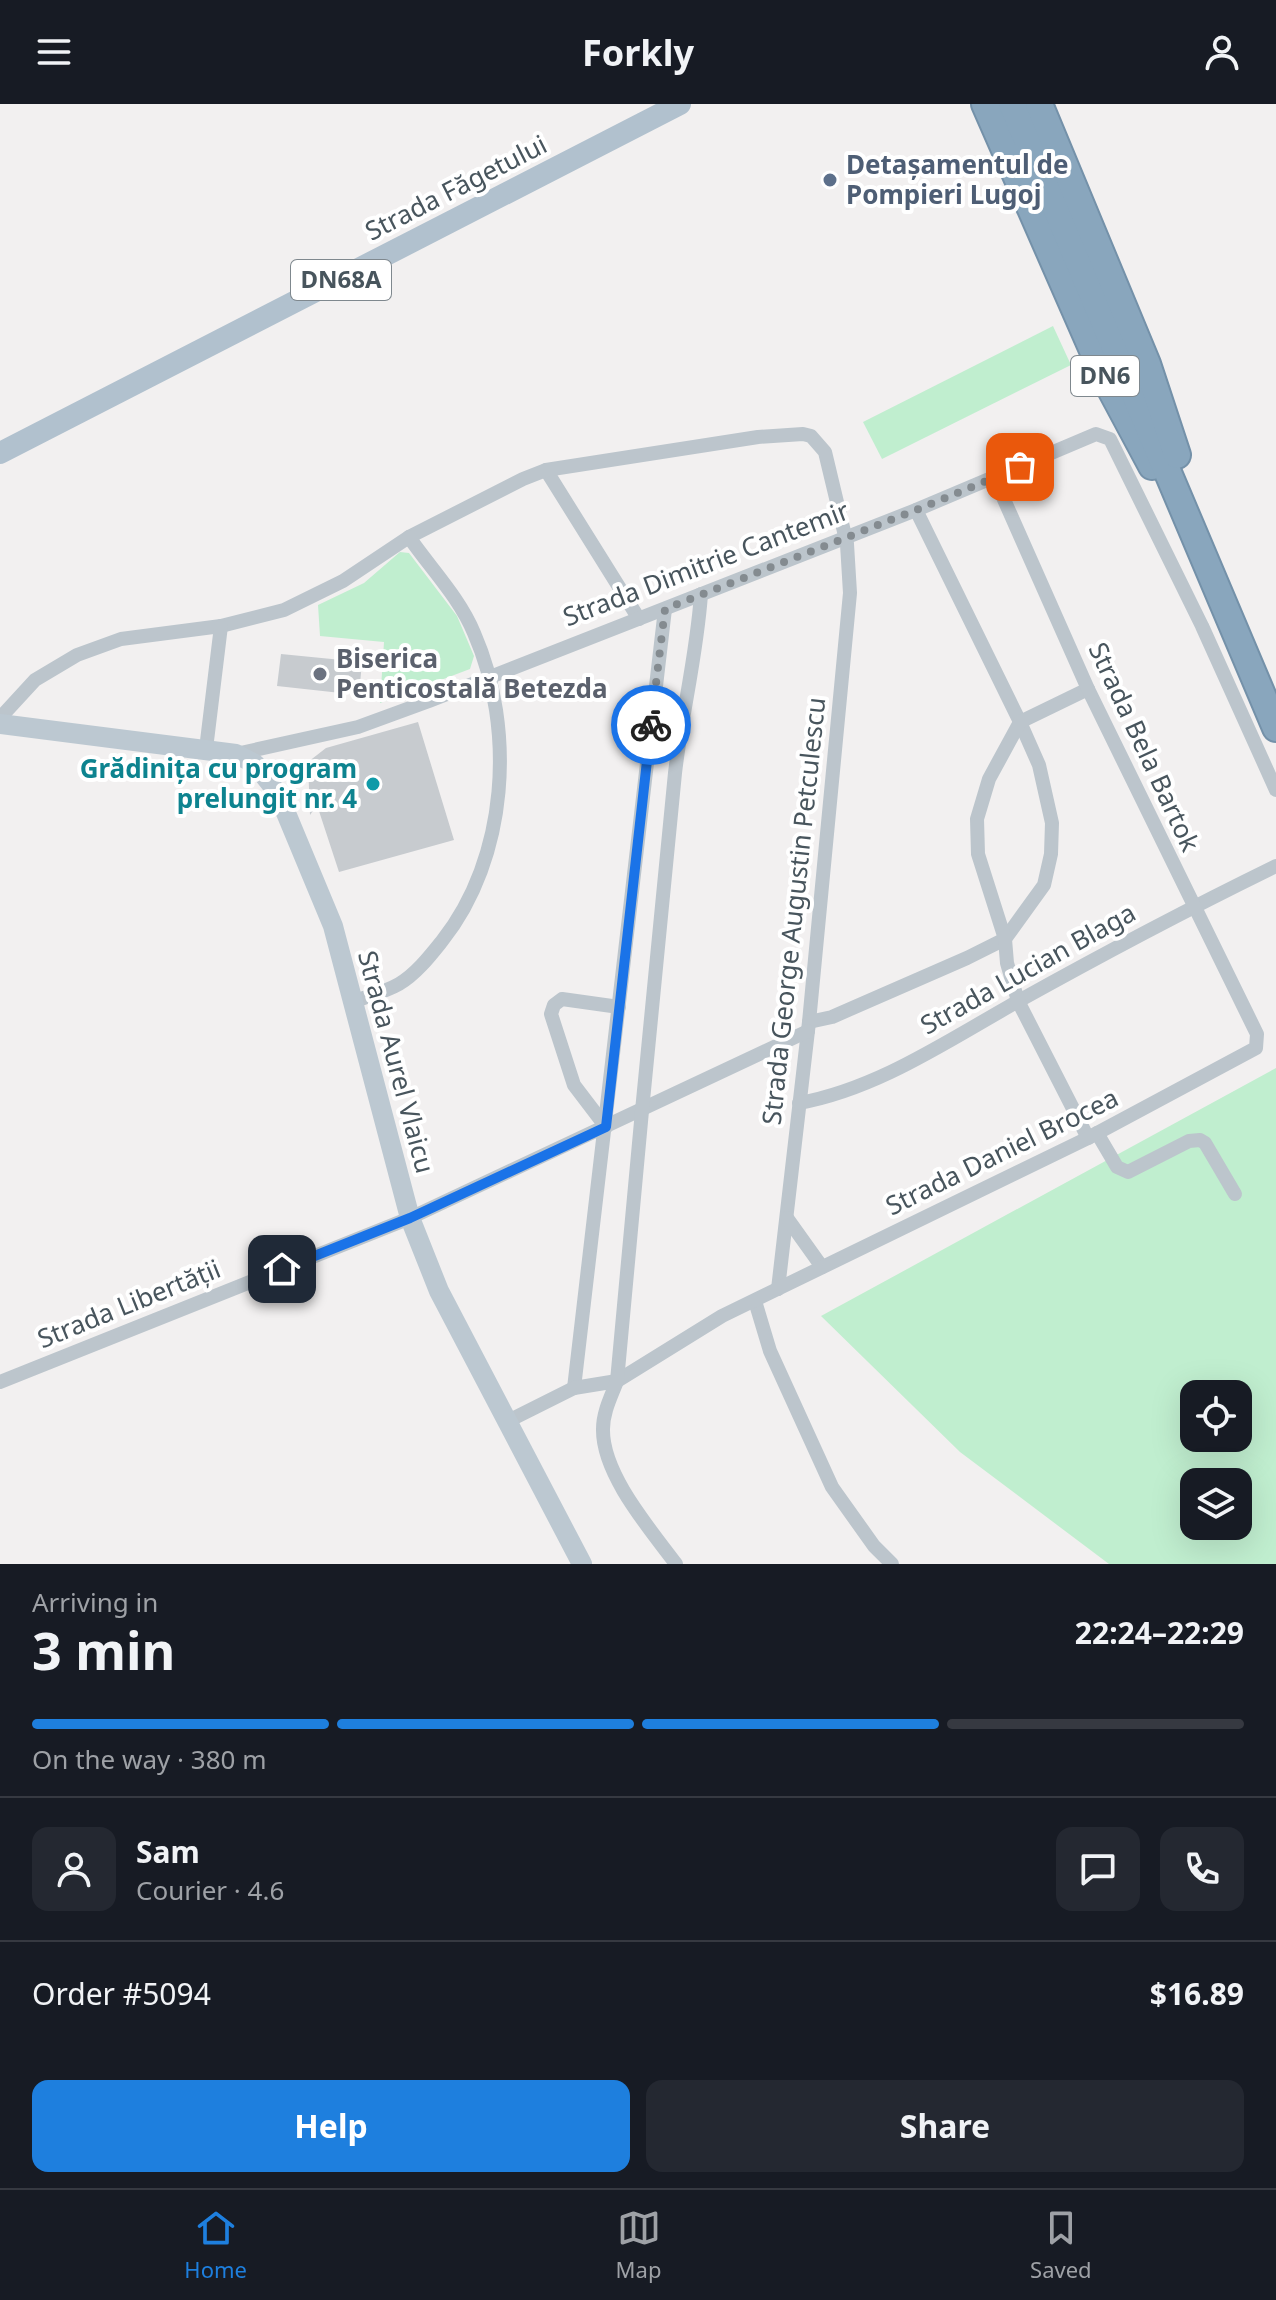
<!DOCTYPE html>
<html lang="en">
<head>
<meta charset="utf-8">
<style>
	:root { --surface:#171b24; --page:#242831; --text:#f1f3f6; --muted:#9ea1a6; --line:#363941; --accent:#1e7fde }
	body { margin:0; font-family:"Noto Sans",sans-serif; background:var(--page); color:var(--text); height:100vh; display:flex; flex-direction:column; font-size:30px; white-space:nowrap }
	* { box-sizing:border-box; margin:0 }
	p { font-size:26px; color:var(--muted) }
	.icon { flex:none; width:44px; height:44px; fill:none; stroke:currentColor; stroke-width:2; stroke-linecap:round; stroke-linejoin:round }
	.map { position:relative; height:1460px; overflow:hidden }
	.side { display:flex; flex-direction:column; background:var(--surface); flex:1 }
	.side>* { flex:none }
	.fabs { position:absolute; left:1180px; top:1276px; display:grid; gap:16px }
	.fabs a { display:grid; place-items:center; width:72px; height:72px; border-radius:16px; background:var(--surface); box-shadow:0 8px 32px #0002; font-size:40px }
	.pin { position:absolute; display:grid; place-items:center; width:68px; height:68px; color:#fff; margin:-34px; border-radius:16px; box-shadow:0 4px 12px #0006 }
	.courier { position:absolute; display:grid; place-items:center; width:80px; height:80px; margin:-40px; border:6px solid #1a73e8; border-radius:50%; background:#fff; color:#222; box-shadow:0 2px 10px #0007 }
	.overview em { font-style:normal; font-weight:700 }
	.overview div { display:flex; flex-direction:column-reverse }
	.overview { display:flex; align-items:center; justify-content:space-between; height:136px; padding:0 32px }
	h1 { font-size:52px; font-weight:700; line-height:60px }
	.bar { display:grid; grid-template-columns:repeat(4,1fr); gap:12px 8px; align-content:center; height:96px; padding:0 32px }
	.bar i { height:10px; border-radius:6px; background:var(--line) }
	.bar .active { background:var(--accent) }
	.bar p { grid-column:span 4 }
	.line { display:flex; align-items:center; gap:20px; padding:0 32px; border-top:2px solid var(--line) }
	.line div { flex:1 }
	.round { display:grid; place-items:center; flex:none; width:84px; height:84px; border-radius:16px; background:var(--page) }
	.action { display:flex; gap:16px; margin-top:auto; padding:16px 32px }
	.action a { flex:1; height:92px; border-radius:16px; background:var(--accent); color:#fff; font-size:32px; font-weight:700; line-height:92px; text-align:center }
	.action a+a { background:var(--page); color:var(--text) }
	header { display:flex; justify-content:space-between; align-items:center; height:104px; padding:0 32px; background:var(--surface); font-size:36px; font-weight:700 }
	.menu { display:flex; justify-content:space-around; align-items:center; height:112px; border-top:2px solid var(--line); background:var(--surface); font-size:22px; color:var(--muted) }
	.menu a { display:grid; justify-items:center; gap:4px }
	.menu .active { color:var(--accent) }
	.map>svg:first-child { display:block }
</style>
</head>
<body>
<header><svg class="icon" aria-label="menu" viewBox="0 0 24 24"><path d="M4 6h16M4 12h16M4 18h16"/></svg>Forkly<svg class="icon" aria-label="person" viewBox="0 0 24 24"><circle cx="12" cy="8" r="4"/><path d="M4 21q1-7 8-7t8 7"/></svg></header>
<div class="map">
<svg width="1276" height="1460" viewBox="0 0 1276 1460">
	<rect width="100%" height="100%" fill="#f2f0f0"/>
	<g fill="#c0eecf" fill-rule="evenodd">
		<polygon points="1053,222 1071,261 882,355 863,318"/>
		<polygon points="400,448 409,449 457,512 474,552 470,565 380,599 384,538 320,532 318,501 364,479"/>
		<path d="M1276 964V1460H1109L960 1348 821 1212ZM1194 1290H1238V1334H1194ZM1194 1378H1238V1422H1194Z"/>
	</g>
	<g fill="#c7cbcf">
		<polygon points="281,550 362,558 359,591 277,582"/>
		<polygon points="418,618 454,736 339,768 317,701 310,711 308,658 326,644"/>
	</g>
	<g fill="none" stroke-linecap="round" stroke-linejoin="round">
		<defs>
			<g id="highway">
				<polyline points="985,0 1106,276 1152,362"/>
				<polyline points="1012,0 1276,624"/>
				<polyline points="1039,0 1147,260 1177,351"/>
			</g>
		</defs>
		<use href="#highway" stroke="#7491a9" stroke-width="30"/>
		<g stroke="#bcc5cc" stroke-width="14">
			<polyline points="546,366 639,515"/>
			<polyline points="0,614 35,576 77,551 121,535 221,522 284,506 343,477 409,433 523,375 546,366 758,333 803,330 811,332 825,348 847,440 850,489 809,918 778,1185"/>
			<polyline points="206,645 221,522"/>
			<polyline points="236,650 358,623 429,597 916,406 1096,330 1110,335 1202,522 1276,686"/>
			<path d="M353 898C368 892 385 888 399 880 416 870 430 852 442 837 508 754 516 625 474 529 459 493 431 465 409 433"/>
			<polyline points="809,918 832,913 967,854 1005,835 1044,781 1051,750 1052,719 1039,661 1020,618 916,406"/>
			<path d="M799 999C877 985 947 937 1015 899 1101 851 1188 805 1276 762"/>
			<polyline points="606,1023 574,981 551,910 554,901 562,895 619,903"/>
			<polyline points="1097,1029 1117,1063 1128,1068 1189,1037 1200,1036 1205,1039 1235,1090"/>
			<polyline points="1088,1034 1018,897 1007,859 1005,835 978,750 977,715 989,675 1020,618 1088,585"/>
			<polyline points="787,1114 822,1163"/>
			<polyline points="755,1197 770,1247 832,1383 874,1442 892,1460"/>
			<polyline points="0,1278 410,1114 808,927"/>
			<polyline points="574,1284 665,505"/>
			<polyline points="506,1318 574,1284 617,1277 722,1212 1088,1034 1256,944 1257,930 1088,585 994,373"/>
			<path d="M676 1460C650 1425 602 1370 603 1325 603 1308 611 1293 617 1277 635 1074 655 872 675 669 682 609 697 550 701 490"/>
		</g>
		<polyline stroke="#bcc8d1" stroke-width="20" points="0,620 236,650 255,660 271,680 286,709 333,822 410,1114 439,1187 582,1460"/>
		<polyline stroke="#b1c1ce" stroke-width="22" points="0,349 680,0"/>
		<use href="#highway" stroke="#89a6bd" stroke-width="26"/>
	</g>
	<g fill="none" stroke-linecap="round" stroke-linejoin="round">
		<polyline stroke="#848b90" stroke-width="8" stroke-dasharray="0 14.4" points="651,621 665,505 916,406 1020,363"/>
		<polyline stroke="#1a73e8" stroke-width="10" points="282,1165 410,1114 606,1023 651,621"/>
	</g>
	<circle fill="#5c6f8a" stroke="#fff" stroke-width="3" cx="830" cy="76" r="8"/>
	<circle fill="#6b7280" stroke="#fff" stroke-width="3" cx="320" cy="570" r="8"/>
	<circle fill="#0f9aa8" stroke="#fff" stroke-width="3" cx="373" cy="680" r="8"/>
	<g text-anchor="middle" stroke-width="8" stroke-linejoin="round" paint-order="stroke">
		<g fill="#fff" stroke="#7f888e" stroke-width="2">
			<rect x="291" y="156" width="100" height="40" rx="6"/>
			<rect x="1071" y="252" width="68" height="40" rx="6"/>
		</g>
		<g font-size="24" font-weight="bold" fill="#48555d">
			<text x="341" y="184">DN68A</text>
			<text x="1105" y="280">DN6</text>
		</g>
		<g font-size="26" font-weight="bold" fill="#4e5e75" stroke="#fff" text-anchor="start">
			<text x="846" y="70">Detașamentul de<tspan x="846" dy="30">Pompieri Lugoj</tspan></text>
		</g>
		<g font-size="26" fill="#48555d" stroke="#fff">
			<text transform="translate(456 84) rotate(-27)" y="9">Strada Făgetului</text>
			<text transform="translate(706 460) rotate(-21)" y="9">Strada Dimitrie Cantemir</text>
			<text transform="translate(1144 643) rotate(65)" y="9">Strada Bela Bartok</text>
			<text transform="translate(794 807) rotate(-84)" y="9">Strada George Augustin Petculescu</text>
			<text transform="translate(1028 865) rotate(-29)" y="9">Strada Lucian Blaga</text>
			<text transform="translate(396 958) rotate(75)" y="9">Strada Aurel Vlaicu</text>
			<text transform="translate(1002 1048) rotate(-26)" y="9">Strada Daniel Brocea</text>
			<text transform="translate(129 1200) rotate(-22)" y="9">Strada Libertății</text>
		</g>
		<g font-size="26" font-weight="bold" fill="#5b616d" stroke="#fff" text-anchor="start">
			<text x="336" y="564">Biserica<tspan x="336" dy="30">Penticostală Betezda</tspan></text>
		</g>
		<g font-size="26" font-weight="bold" fill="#0d838f" stroke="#fff" text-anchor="end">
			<text x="357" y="674">Grădinița cu program<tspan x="357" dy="30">prelungit nr. 4</tspan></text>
		</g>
	</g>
</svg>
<div class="fabs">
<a><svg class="icon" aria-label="locate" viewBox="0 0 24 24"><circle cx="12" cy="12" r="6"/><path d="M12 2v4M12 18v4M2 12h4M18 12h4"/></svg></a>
<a><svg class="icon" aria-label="layers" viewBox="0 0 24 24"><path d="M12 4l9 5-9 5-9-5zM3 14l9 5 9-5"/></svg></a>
</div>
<div class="pin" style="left:1020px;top:363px;background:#ea580c"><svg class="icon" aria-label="bag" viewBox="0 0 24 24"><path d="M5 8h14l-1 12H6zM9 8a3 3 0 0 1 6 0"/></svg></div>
<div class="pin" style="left:282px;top:1165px;background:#1f2937"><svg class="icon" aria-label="home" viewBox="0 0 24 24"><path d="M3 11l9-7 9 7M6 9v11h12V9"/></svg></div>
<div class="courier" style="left:651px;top:621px"><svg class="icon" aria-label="bike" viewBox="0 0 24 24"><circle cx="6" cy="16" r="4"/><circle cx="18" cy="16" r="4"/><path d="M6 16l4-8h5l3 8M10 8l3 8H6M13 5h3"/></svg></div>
</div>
<section class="side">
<div class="overview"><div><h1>3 min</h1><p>Arriving in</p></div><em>22:24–22:29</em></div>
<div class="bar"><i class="active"></i><i class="active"></i><i class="active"></i><i></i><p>On the way · 380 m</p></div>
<div class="line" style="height:144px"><a class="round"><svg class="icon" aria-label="person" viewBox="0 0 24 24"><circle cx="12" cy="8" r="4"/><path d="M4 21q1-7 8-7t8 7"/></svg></a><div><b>Sam</b><p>Courier · 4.6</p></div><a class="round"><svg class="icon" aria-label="chat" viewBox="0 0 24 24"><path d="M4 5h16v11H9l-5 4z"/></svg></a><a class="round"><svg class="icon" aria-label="phone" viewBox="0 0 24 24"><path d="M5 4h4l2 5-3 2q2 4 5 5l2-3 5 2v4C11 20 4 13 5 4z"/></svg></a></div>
<div class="line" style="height:104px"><div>Order #5094</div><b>$16.89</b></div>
<div class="action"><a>Help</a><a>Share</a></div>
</section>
<nav class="menu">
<a class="active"><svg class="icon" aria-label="home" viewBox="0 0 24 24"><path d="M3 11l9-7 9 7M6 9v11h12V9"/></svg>Home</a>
<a><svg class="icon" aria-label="map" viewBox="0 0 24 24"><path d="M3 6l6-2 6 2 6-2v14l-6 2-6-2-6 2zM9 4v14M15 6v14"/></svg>Map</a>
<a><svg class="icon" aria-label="saved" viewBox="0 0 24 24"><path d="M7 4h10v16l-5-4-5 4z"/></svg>Saved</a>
</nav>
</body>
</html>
